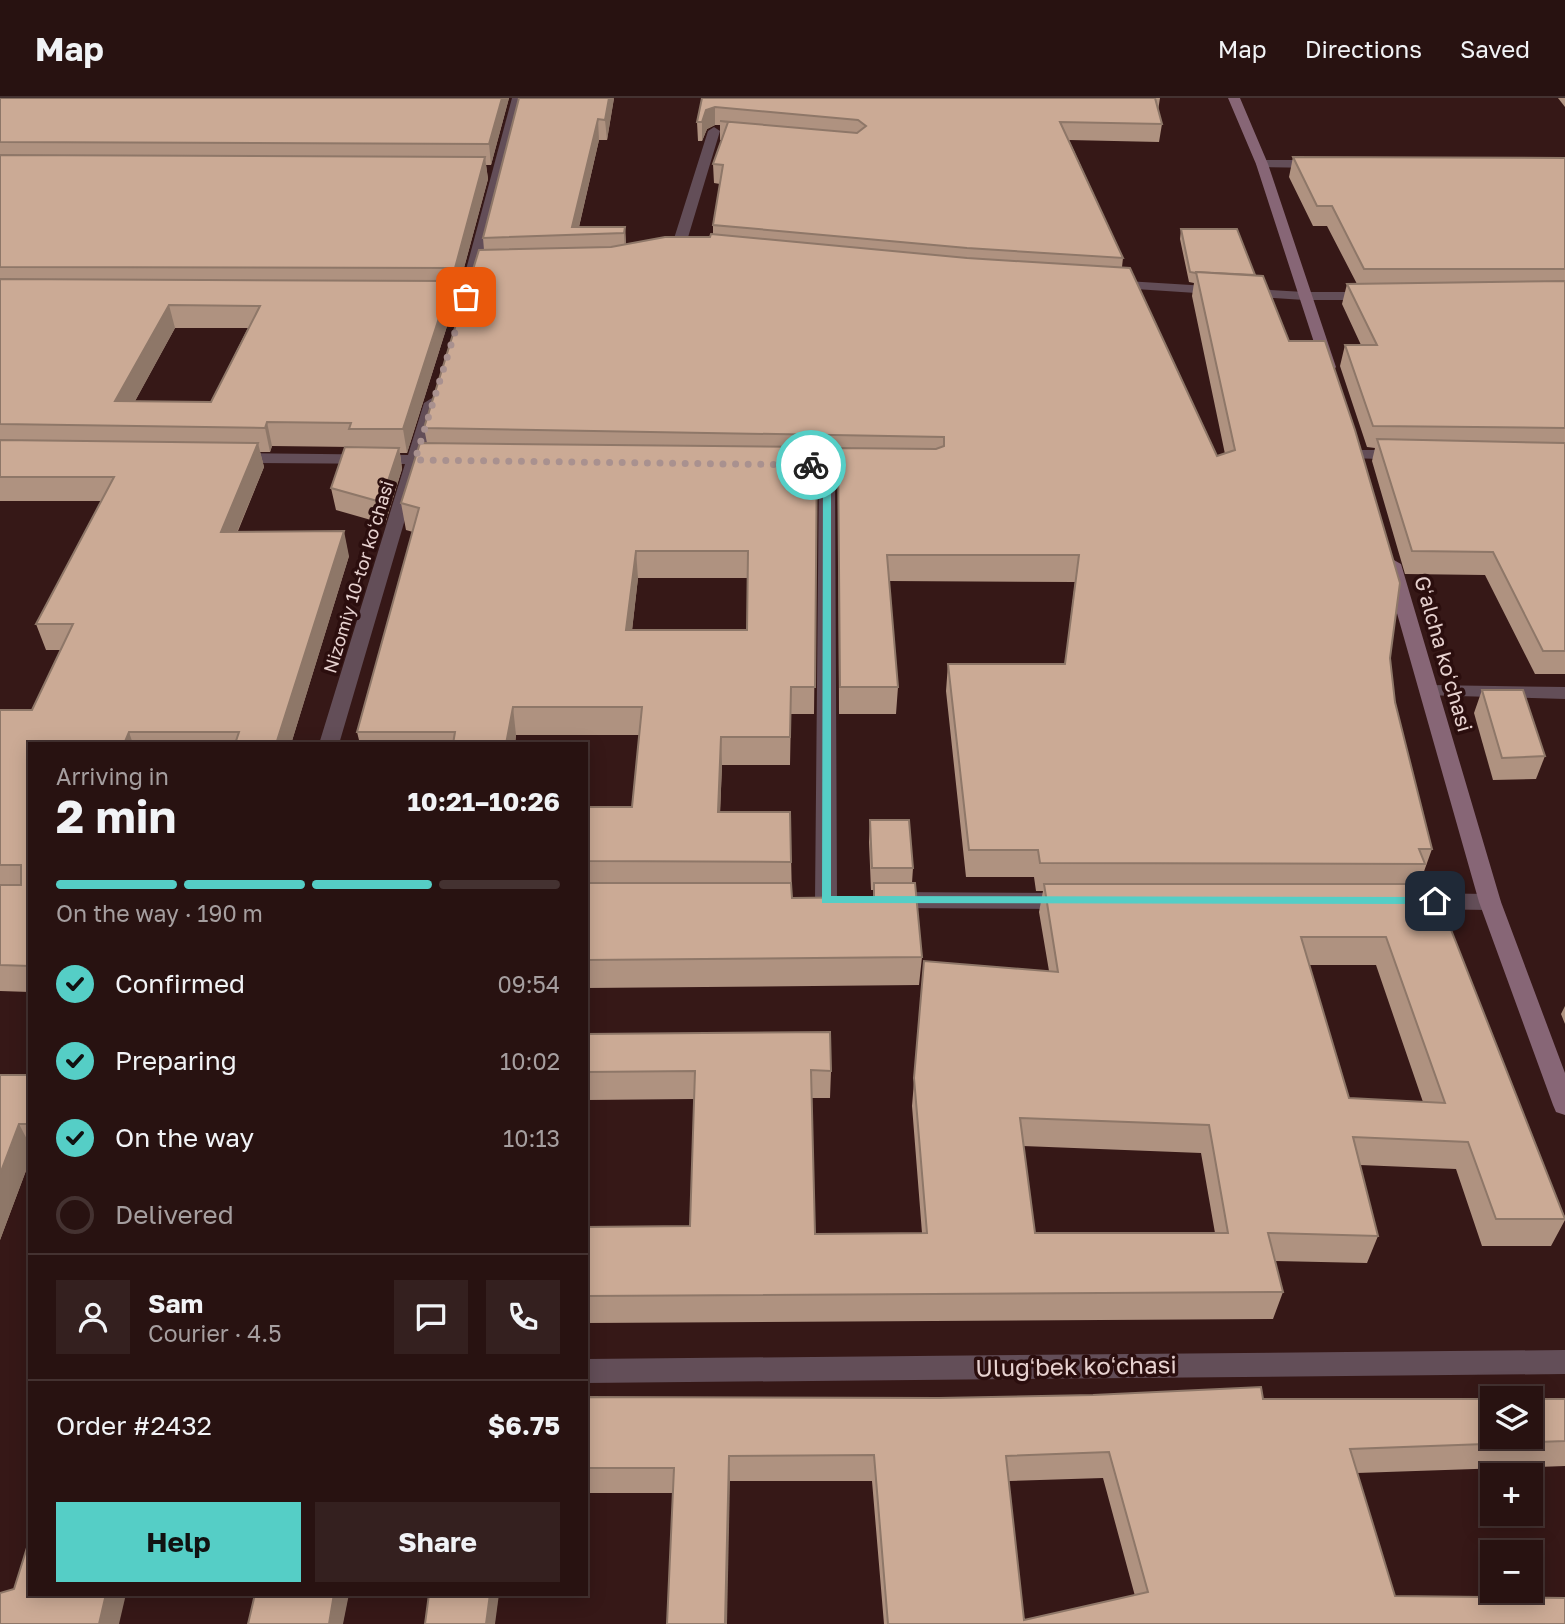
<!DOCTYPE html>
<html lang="en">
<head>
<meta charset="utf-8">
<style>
	:root { --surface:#281211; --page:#34201f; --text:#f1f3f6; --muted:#a59e9f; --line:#443231; --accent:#55cec6 }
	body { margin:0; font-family:"Golos Text",sans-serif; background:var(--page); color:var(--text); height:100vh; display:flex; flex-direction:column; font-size:26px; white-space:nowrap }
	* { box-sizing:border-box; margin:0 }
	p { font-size:23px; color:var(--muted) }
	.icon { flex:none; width:38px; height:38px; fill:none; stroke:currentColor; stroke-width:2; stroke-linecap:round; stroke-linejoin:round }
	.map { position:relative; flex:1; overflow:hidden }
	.details { position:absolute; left:28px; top:644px; width:560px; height:854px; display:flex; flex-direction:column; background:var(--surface); border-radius:0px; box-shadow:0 4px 18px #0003,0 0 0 2px var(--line) }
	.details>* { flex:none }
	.tools { position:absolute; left:1480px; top:1288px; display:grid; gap:14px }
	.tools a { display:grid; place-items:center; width:63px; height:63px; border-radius:0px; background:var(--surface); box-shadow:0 4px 18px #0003,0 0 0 2px var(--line); font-size:35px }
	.pin { position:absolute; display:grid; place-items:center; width:60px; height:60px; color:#fff; margin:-30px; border-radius:14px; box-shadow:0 4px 10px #0006 }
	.courier { position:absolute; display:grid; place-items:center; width:70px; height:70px; margin:-35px; border:5px solid #55cec6; border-radius:50%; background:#fff; color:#222; box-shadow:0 2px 9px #0007 }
	.headline em { font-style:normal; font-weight:700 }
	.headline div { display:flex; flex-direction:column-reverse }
	.headline { display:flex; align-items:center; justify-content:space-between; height:119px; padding:0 28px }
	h1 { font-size:46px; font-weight:700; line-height:52px }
	.bar { display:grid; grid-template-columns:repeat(4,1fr); gap:10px 7px; align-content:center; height:84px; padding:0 28px }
	.bar i { height:9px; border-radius:5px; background:var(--line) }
	.bar .on { background:var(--accent) }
	.bar p { grid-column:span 4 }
	.line { display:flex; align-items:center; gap:18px; padding:0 28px; border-top:2px solid var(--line) }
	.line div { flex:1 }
	.round { display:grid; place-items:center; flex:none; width:74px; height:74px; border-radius:0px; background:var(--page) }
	ol { padding:0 28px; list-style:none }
	li { display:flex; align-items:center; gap:21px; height:77px }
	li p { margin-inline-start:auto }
	li .icon { padding:7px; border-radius:50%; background:var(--accent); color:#111; stroke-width:4 }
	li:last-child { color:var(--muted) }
	li i { width:38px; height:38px; border:4px solid var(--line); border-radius:50% }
	.action { display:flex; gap:14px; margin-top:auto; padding:14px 28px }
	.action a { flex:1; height:80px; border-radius:0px; background:var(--accent); color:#111; font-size:28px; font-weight:700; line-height:80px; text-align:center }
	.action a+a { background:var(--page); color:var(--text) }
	header { display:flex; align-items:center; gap:42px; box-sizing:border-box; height:98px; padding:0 35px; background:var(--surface); border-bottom:2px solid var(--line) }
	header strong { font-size:33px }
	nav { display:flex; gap:38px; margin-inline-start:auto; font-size:24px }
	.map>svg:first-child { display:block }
</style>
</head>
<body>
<header>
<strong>Map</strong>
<nav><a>Map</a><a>Directions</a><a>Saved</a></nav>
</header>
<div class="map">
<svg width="1565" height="1526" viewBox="0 0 1565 1526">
	<rect width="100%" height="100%" fill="#361817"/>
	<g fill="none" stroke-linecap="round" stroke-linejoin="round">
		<g fill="#634e58" fill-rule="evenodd">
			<polygon points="512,0 524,0 474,194 467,198 460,194"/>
			<polygon points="714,29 720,33 686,146 699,148 701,151 694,155 673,153 671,150 708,33"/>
			<polygon points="1262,62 1318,62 1324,66 1318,70 1258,69 1256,66"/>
			<polygon points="1110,182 1304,194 1371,194 1378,198 1371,202 1304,202 1105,189 1105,183"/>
			<polygon points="432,300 440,305 424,357 442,357 450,362 442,367 421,367 339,646 319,646 405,366 233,365 225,360 233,355 408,357 424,305"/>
			<polygon points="1359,352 1402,352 1410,357 1402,362 1353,360 1351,357"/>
			<polygon points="790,362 866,363 874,368 866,373 835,372 837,802 834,807 826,810 818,807 815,802 819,372 784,370 782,367"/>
			<polygon points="1430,587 1565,589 1565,601 1423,597 1421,593"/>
			<polygon points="890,794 1068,795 1076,798 1079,803 1076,808 1068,811 890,810 882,807 879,802 882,797"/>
			<polygon points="1412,795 1490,796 1498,799 1501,804 1498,809 1490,812 1412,811 1404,808 1401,803 1404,798"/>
			<polygon points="1565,1252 1565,1276 586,1285 586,1261"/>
		</g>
		<g fill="#876676" fill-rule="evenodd">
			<polygon points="1228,0 1240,0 1268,66 1336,269 1334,272 1324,272 1322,269 1256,66"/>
			<polygon points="1392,461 1401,466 1501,804 1565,975 1565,1017 1556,1014 1553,1007 1479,804 1383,466"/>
		</g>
	</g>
	<g fill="#af9280" fill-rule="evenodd">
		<path d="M0 0H509L491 67H486L488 81 458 192H453L454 206 407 355H400L402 371 385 426 336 412 331 390 353 349 272 348 270 354H260L264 369 238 433 349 458 291 646H30V894L0 893V612H32L61 552H46L36 526 101 403H0ZM175 230H248L211 304 135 303Z"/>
		<path d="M614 0 607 42H599L579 129H625L626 146 710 139 713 136V127L720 86 714 85 713 66 722 42H720V27H715L707 31 702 43H698L697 24 702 0H1160L1158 13 1162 26 1159 44 1069 42 1123 160 1122 169 1217 358 1225 356 1192 198 1194 185 1189 184 1180 141 1181 131 1390 560 1395 604 1432 751 1422 779H1420L1417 786 1565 1119V1122L1551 1148H1482L1456 1071 1360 1067 1378 1138 1367 1165 1275 1163 1283 1194 1273 1221 586 1225V1129L690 1128 694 1001 586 1002V936L831 973 830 1000H812L815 1136 922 1135 912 1008 924 863 1049 873 1039 814 1043 793H1036L1034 779H966L946 593 948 566H1065L1075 484 889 483 898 589 896 616H839L838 363 817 362 814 616H791L790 667H722L720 714H790L792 800 873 799V792H871L869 744 870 722 913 770 912 785 922 859 919 887 586 890V709H632L639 637H516L515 646H360L357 634 413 434 406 432 401 405 427 345 424 330 484 152 483 140ZM638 480H747V532H632ZM1309 867H1376L1423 1004 1349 1000ZM1023 1048 1201 1055 1215 1135H1035Z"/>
		<polygon points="1558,0 1565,0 1565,9"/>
		<polygon points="1293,59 1565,60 1565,576 1535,576 1485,477 1405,476 1372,363 1375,350 1367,349 1340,268 1345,247 1361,247 1342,206 1347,186 1357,186 1327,128 1313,128 1289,79"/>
		<polygon points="1482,592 1545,658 1536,681 1493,682 1474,615"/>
		<polygon points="1565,908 1565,926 1561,916"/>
		<polygon points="0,977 30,977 30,1062 0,1142"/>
		<path d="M586 1299 1565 1301V1368L1357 1375 1395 1498 1565 1526H884L872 1383H730L673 1395H586ZM1103 1380 1135 1498 1024 1522 1009 1383Z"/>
	</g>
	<g fill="#8e7768">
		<polygon points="502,0 509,0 491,67 489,46"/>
		<polygon points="609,0 614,0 607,42 605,22"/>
		<polygon points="715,9 715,27 707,31 702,43 702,24 706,12"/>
		<polygon points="598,21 599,42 577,137 572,129"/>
		<polygon points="485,59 488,81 458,192 455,170"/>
		<polygon points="625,129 626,151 625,158 624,135"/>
		<polygon points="451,183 454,206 407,355 403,331"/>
		<polygon points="169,207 175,230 122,327 115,303"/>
		<polygon points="267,324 272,348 270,354 265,330"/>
		<polygon points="258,345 264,369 227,458 221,434"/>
		<polygon points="399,350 402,371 385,426 381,404"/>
		<polygon points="344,433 349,458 291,646 276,646"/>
		<polygon points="636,453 638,480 629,559 626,532"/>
		<polygon points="513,609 516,637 515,646 506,646"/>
		<polygon points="129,634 133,646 124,646"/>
		<polygon points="721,639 722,667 719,742 718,714"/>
		<polygon points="19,1026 30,1047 30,1062 0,1142 0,1076"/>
		<polygon points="729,1358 730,1383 727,1526 725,1526"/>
		<polygon points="106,1496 126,1496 119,1526 99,1526"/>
		<polygon points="334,1496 349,1496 343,1526 329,1526"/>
		<polygon points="490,1496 499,1496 495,1526 486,1526"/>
	</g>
	<g fill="#cbaa95" stroke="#8e7768" stroke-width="2" fill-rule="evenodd">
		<polygon points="0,0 502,0 489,46 0,44"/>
		<polygon points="519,0 609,0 605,22 598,21 572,129 625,129 624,135 483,140"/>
		<polygon points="702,0 1155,0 1162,26 1060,24 1123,160 967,150 713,127 723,67 713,66 728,24 720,23 857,35 866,28 858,22 715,9 706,12 702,24 697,24"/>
		<polygon points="0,57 485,59 455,170 0,169"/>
		<polygon points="1293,59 1565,60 1565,171 1364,171 1332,108 1317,108"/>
		<polygon points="1181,131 1237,131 1255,177 1196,174 1196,175 1190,174"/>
		<polygon points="711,136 967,160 1130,170 1217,358 1235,352 1196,174 1263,178 1289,243 1325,243 1355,332 1400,485 1390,560 1395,604 1432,751 1419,751 1425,766 1040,765 1038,752 969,752 948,566 1065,566 1079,457 887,457 898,589 840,589 838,350 936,351 944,348 944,339 424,330 479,152 611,149 665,139 710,139"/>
		<path d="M0 181 451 183 403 331H349L351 325 267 324 265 330 0 326ZM169 207 260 208 211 304 115 303Z"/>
		<polygon points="1565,183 1565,330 1373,328 1345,247 1377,247 1347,186"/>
		<polygon points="1377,341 1565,345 1565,553 1543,553 1493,454 1412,453"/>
		<polygon points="0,342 258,345 221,434 344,433 276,646 235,646 239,634 129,634 124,646 30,646 30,868 0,867 0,787 21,787 21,767 0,767 0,612 32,612 73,526 36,526 114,379 0,379"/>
		<path d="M420 345 817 349 815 589H791L790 639H721L718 714H790L791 764 586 763V709H632L642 609H513L506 646H453L455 634H357L419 410 401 405ZM636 453H748L747 532H626Z"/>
		<polygon points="345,349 399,350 381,404 331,390"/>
		<polygon points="1482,592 1523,592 1545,658 1502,660"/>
		<polygon points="870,722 909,722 913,770 872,770"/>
		<polygon points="586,785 791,785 792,800 874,799 874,785 915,785 922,859 586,862"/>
		<path d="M1044 786H1433L1565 1121H1496L1468 1044 1353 1039 1378 1138 1268 1135 1283 1194 586 1198V1129L690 1128 695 973 586 974V936L830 934 831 973 811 972 815 1136 927 1135 914 980 924 863 1058 874ZM1301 839H1386L1445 1005 1349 1000ZM1020 1020 1209 1027 1228 1135H1035Z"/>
		<polygon points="0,977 30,977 30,1026 19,1026 0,1076"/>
		<path d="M1261 1289 1263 1301H1493V1339H1531V1301H1565V1343L1350 1351 1395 1498 1565 1500V1526H888L874 1357 729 1358 725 1526H667L674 1370H586V1299L939 1300 1093 1297ZM1109 1354 1148 1494 1024 1522 1006 1358Z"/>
		<polygon points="30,1440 30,1496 106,1496 99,1526 0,1526 0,1495 14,1491"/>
		<polygon points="255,1496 334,1496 329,1526 248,1526"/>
		<polygon points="429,1496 490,1496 486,1526 425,1526"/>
	</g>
	<polygon fill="#55cec6" points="808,365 827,365 831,368 831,798 1435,799 1439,800 1439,806 822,805 823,370 808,369"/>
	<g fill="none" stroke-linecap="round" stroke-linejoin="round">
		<polyline stroke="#a9918f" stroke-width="7" stroke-dasharray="0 12.6" points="466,199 415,362 811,367"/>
	</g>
	<g text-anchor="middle" stroke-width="7" stroke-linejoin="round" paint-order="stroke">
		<g font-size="18" fill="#e7d2d0" stroke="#2b0e0e">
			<text transform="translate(359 479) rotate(-73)" y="6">Nizomiy 10-tor koʻchasi</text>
		</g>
		<g font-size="21" fill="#e7d2d0" stroke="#2b0e0e">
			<text transform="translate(1443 556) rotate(74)" y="7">Gʻalcha koʻchasi</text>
		</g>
		<g font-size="24" fill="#e7d2d0" stroke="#2b0e0e">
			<text transform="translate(1076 1269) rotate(-1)" y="8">Ulugʻbek koʻchasi</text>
		</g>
	</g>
</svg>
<div class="tools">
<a><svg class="icon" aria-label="layers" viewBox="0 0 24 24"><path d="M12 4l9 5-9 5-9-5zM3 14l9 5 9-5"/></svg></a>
<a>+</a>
<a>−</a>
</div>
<div class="pin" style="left:466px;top:199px;background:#ea580c"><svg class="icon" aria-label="bag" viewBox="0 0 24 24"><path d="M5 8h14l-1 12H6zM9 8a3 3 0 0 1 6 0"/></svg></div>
<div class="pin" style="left:1435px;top:803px;background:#1f2937"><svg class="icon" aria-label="home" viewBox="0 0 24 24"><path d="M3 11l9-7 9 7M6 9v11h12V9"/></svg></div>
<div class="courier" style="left:811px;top:367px"><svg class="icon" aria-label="bike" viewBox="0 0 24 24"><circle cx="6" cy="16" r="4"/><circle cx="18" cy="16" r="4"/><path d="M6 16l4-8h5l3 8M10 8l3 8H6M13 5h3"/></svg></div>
<section class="details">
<div class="headline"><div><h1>2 min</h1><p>Arriving in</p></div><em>10:21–10:26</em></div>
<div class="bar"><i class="on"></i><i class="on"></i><i class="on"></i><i></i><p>On the way · 190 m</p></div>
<ol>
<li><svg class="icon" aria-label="check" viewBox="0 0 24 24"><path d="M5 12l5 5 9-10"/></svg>Confirmed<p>09:54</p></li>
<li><svg class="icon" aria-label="check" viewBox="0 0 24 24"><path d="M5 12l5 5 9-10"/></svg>Preparing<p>10:02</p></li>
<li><svg class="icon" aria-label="check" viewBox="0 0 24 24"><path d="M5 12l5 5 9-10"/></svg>On the way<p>10:13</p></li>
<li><i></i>Delivered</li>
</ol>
<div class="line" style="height:126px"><a class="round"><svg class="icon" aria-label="person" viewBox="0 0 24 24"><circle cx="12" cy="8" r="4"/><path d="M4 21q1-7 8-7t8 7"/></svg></a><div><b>Sam</b><p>Courier · 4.5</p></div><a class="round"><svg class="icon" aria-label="chat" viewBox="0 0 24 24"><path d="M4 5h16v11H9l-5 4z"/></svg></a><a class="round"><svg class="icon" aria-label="phone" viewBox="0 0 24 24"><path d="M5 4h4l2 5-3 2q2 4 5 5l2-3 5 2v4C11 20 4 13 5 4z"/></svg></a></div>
<div class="line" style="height:91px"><div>Order #2432</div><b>$6.75</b></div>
<div class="action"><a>Help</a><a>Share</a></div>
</section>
</div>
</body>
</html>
